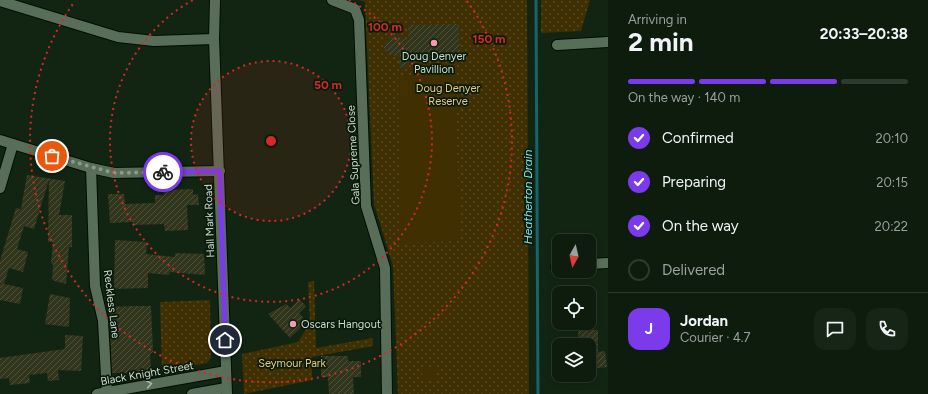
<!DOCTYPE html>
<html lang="en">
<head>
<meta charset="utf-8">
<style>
	:root { --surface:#0e1c0e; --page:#172517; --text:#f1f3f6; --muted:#9ba19e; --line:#2e3a2e; --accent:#7c3aed }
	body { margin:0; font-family:Figtree,sans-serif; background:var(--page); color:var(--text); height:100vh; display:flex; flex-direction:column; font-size:15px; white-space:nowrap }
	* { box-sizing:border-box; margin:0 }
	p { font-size:13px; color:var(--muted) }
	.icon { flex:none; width:22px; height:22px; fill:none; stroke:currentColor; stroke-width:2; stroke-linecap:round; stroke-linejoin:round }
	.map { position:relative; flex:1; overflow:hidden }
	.panel { display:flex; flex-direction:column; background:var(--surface); width:320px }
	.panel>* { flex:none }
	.needle { width:26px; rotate:188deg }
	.tools { position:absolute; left:552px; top:234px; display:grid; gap:8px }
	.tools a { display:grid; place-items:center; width:44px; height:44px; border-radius:8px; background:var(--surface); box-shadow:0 2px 6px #0003,0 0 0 1px var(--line); font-size:20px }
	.pin { position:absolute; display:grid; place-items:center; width:34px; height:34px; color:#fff; margin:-17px; border:2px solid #fff; border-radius:50%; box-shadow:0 1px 4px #0007 }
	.courier { position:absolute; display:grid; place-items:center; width:40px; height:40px; margin:-20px; border:3px solid #7c3aed; border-radius:50%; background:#fff; color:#222; box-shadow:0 1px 5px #0007 }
	.overview em { font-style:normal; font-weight:700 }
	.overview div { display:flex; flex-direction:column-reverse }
	.overview { display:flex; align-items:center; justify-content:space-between; height:68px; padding:0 20px }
	h1 { font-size:26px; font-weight:700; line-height:30px }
	.bar { display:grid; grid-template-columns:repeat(4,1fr); gap:6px 4px; align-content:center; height:48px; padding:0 20px }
	.bar i { height:5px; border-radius:3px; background:var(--line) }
	.bar .current { background:var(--accent) }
	.bar p { grid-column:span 4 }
	.line { display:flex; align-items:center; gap:10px; padding:0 20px; border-top:1px solid var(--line) }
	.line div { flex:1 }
	.round { display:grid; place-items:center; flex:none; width:42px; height:42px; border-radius:12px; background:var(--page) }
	ol { padding:0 20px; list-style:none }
	li { display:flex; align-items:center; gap:12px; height:44px }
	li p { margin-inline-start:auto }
	li .icon { padding:4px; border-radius:50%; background:var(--accent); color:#fff; stroke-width:4 }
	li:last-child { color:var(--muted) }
	li i { width:22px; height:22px; border:2px solid var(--line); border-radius:50% }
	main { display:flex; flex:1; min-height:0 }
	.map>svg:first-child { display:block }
</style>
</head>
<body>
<main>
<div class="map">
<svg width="608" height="394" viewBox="0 0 608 394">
	<defs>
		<pattern id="grass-dots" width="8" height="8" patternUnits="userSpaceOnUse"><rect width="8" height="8" fill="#402f00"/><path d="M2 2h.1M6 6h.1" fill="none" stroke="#5a4d24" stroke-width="1.8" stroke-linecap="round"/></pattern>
		<pattern id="building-hatch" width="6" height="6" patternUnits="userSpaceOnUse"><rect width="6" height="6" fill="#31351c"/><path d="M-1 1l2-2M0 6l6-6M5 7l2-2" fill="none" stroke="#4e523c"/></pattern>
	</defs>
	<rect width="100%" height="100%" fill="#122513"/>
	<g fill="url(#grass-dots)">
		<polygon points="359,0 527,0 529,394 398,394 393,266 374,204 365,2"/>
		<polygon points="541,0 590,0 581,31 541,33"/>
		<polygon points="314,281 316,348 373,338 373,346 312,357 312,380 244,394 242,354 298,342 310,323 308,282"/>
		<polygon points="210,300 211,358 207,363 162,371 160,302"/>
	</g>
	<g fill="#402f00">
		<polygon points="455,75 460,241 401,243 398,76"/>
		<polygon points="427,366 435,368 435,381 422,381 422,368"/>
	</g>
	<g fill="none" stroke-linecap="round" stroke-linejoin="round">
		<polyline stroke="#18646a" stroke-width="3" points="536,0 538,394"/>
	</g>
	<g fill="url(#building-hatch)">
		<polygon points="458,24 461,60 410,61 405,68 402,68 400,67 399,64 400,56 391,55 384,48 385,42 392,36 409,40 408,25"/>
		<polygon points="27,175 65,181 59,215 72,215 72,247 69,247 66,284 52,280 53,264 51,264 53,242 48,242 49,180 34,229 24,226 17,249 28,252 23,272 9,268 4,284 23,288 20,304 0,300 0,261 16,208 21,209"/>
		<polygon points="193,189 193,195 198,194 199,205 187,205 188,230 165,231 164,224 133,225 133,222 110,223 108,194 124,194 125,204 155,203 155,195 164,195 164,190"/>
		<polygon points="115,240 147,242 146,254 175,257 175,253 204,254 205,275 170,272 169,275 148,273 148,288 114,289"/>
		<polygon points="50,294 70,298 69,327 45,324"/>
		<polygon points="299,299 306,306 299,313 307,322 290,338 268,314 286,304 291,308"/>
		<polygon points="132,306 151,306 153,352 150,354 151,371 149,371 149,373 112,373 109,307"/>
		<polygon points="578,329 598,330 598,352 605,351 607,367 589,369 589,345 578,345"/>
		<polygon points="65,335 83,336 81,371 58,370 59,380 48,381 47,373 29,375 30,383 10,385 9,378 0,379 0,358 65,349"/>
		<polygon points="321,356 348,356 348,361 361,361 361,377 353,377 354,394 329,394 328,377 321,377"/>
	</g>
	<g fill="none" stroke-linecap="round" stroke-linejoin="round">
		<defs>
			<g id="street">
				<polyline points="215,0 214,39 227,394"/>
				<polyline points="332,0 355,9 359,20 366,206 385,268 387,394"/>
				<polyline points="0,1 118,37 154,41 214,39"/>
				<polyline points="557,45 608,42"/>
				<polyline points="0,140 91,168 114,173 220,171"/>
				<polyline points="91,168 95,286 103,321 107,394"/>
				<polyline points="0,188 13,144"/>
				<polyline points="589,264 608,263"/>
				<polyline points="556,267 559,266"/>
				<polyline points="97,394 226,371"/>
				<polyline points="192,394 226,388"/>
			</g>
		</defs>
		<use href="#street" stroke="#000e01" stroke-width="12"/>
		<use href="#street" stroke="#586e59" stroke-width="10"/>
	</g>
	<defs><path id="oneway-chevron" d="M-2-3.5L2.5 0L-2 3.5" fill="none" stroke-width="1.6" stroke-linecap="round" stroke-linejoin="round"/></defs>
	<use stroke="#aab9aa" href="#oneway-chevron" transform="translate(149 384) rotate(-10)"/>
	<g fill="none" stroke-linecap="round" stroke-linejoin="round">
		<polyline stroke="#8c9a8c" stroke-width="4" stroke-dasharray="0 7.2" points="52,156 114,173 163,172"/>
		<polyline stroke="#7c3aed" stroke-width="5" points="163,172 220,171 225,340"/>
	</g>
	<circle cx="271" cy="141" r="80" fill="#d62828" fill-opacity=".12"/>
	<g fill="none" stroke="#d62828" stroke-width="2" stroke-dasharray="2 4">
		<circle cx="271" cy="141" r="80"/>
		<path d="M349 0A161 161 0 1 1 193 0"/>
		<path d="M467 1A241 241 0 1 1 75 1"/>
	</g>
	<g fill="#f19ab2" stroke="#091b0a" stroke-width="1.5">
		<circle cx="434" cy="43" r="4"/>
		<circle cx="293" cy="324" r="4"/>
	</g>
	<g text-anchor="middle" stroke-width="3.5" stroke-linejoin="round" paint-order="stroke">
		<g font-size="11" fill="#cdd9cd" stroke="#091b0a">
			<text x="434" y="60">Doug Denyer<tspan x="434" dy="13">Pavillion</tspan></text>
			<text x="301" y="328" text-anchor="start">Oscars Hangout</text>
		</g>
		<g font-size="11" fill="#e9ca7e" stroke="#091b0a">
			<text x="448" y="92">Doug Denyer<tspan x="448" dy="13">Reserve</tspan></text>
			<text x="292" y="367">Seymour Park</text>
		</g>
		<g font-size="11" fill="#cdd9cd" stroke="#091b0a">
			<text transform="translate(353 155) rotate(-93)" y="4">Gala Supreme Close</text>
			<text transform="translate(209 221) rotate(-92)" y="4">Hall Mark Road</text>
			<text transform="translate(112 304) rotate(83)" y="4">Reckless Lane</text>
			<text transform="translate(147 373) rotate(-10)" y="4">Black Knight Street</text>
		</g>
		<g font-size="12" font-style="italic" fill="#7ae7f0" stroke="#091b0a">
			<text transform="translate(528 197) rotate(-90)" y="4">Heatherton Drain</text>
		</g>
	</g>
	<circle cx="271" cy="141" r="6" fill="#d62828" stroke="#091b0a" stroke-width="2"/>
	<g font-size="12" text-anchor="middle" font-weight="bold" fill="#d62828" stroke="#091b0a" stroke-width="3.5" stroke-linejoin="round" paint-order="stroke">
		<text x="385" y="31">100 m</text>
		<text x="489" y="43">150 m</text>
		<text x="328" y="89">50 m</text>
	</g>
</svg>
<div class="tools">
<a><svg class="needle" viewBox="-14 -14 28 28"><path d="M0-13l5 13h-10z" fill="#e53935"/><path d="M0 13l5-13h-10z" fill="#9ba19e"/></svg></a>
<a><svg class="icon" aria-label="locate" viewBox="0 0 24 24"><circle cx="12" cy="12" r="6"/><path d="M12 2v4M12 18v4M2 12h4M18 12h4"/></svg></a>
<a><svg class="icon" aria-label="layers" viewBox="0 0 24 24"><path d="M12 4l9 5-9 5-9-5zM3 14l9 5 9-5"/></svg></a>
</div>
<div class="pin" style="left:52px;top:156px;background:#ea580c"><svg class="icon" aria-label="bag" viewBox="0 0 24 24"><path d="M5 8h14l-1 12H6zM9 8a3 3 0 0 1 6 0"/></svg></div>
<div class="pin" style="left:225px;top:340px;background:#1f2937"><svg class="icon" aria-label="home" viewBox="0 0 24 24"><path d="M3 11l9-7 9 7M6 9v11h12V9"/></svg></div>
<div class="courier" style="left:163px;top:172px"><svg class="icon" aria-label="bike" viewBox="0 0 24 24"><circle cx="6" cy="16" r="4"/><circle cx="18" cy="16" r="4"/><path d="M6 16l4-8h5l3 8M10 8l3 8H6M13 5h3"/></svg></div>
</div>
<section class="panel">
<div class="overview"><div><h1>2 min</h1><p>Arriving in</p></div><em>20:33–20:38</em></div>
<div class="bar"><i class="current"></i><i class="current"></i><i class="current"></i><i></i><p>On the way · 140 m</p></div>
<ol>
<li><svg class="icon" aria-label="check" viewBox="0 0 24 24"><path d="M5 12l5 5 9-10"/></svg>Confirmed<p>20:10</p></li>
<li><svg class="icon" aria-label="check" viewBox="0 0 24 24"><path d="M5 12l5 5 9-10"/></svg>Preparing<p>20:15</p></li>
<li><svg class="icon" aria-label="check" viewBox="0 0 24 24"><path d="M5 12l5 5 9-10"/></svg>On the way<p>20:22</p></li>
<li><i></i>Delivered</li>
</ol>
<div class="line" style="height:72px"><b class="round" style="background:var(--accent);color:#fff">J</b><div><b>Jordan</b><p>Courier · 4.7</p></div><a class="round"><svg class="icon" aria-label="chat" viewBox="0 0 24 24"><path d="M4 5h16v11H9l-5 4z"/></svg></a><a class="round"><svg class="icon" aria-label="phone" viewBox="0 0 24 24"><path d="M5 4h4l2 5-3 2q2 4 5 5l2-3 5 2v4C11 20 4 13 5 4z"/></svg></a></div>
</section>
</main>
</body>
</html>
